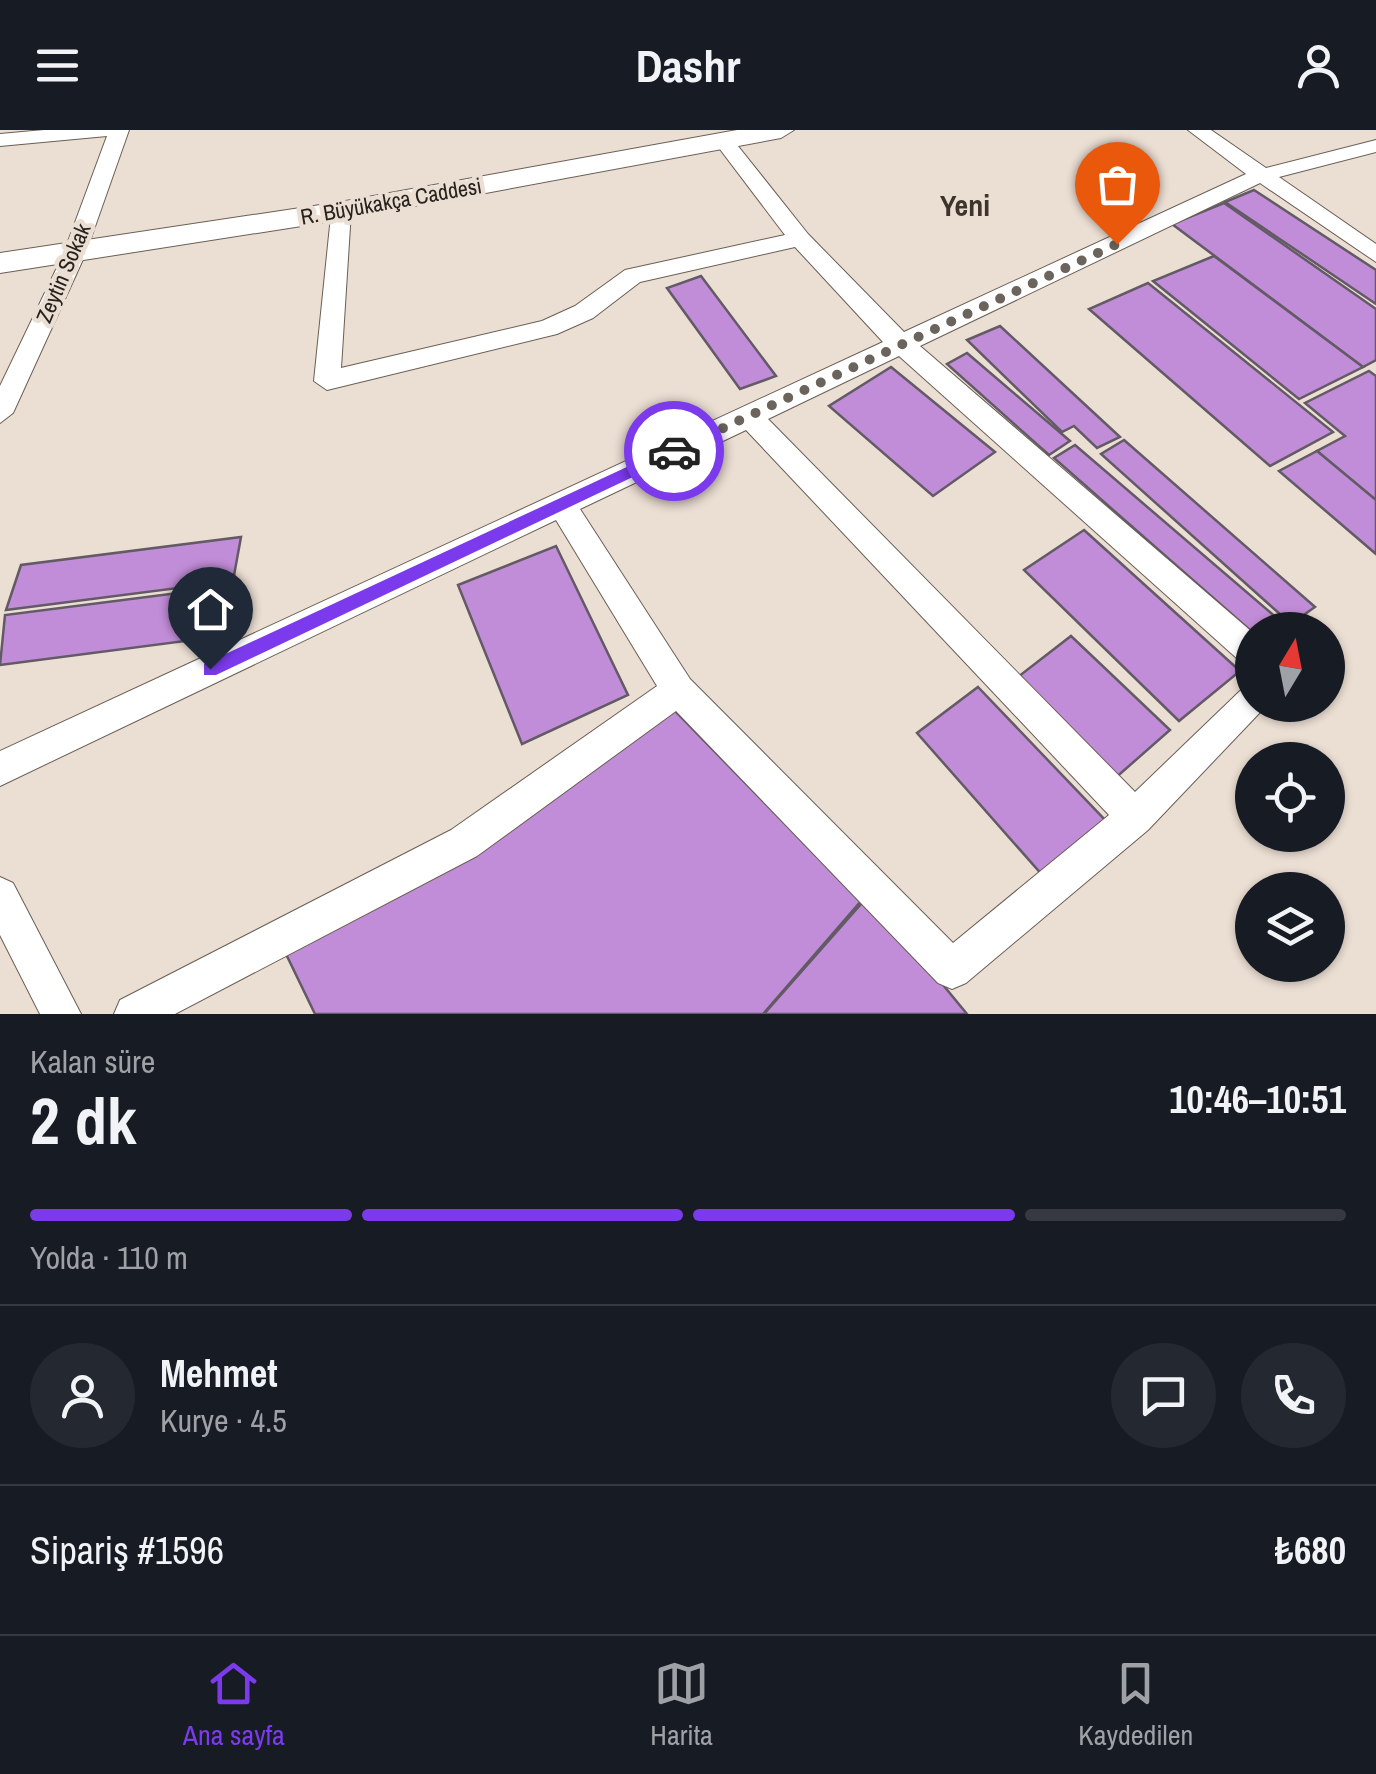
<!DOCTYPE html>
<html lang="tr">
<head>
<meta charset="utf-8">
<style>
	:root { --surface:#171b24; --page:#242831; --text:#f1f3f6; --muted:#9ea1a6; --line:#363941; --accent:#7c3aed }
	body { margin:0; font-family:"Archivo Narrow",sans-serif; background:var(--page); color:var(--text); height:100vh; display:flex; flex-direction:column; font-size:38px; white-space:nowrap }
	* { box-sizing:border-box; margin:0 }
	p { font-size:32px; color:var(--muted) }
	.icon { flex:none; width:55px; height:55px; fill:none; stroke:currentColor; stroke-width:2; stroke-linecap:round; stroke-linejoin:round }
	.map { position:relative; height:884px; overflow:hidden }
	.panel { display:flex; flex-direction:column; background:var(--surface); flex:1 }
	.panel>* { flex:none }
	.needle { width:65px; rotate:10deg }
	.tools { position:absolute; left:1235px; top:482px; display:grid; gap:20px }
	.tools a { display:grid; place-items:center; width:110px; height:110px; border-radius:50%; background:var(--surface); box-shadow:0 2px 8px #0004; font-size:50px }
	.pin { position:absolute; display:grid; place-items:center; width:85px; height:85px; color:#fff; margin:-102px -42px; border-radius:50% 50% 50% 0; rotate:-45deg; box-shadow:0 0 10px #0007 }
	.pin .icon { rotate:45deg }
	.courier { position:absolute; display:grid; place-items:center; width:100px; height:100px; margin:-50px; border:8px solid #7c3aed; border-radius:50%; background:#fff; color:#222; box-shadow:0 2px 12px #0007 }
	.summary em { font-style:normal; font-weight:700 }
	.summary div { display:flex; flex-direction:column-reverse }
	.summary { display:flex; align-items:center; justify-content:space-between; height:170px; padding:0 30px }
	h1 { font-size:65px; font-weight:700; line-height:75px }
	.bar { display:grid; grid-template-columns:repeat(4,1fr); gap:15px 10px; align-content:center; height:120px; padding:0 30px }
	.bar i { height:12px; border-radius:8px; background:var(--line) }
	.bar .on { background:var(--accent) }
	.bar p { grid-column:span 4 }
	.line { display:flex; align-items:center; gap:25px; padding:0 30px; border-top:2px solid var(--line) }
	.line div { flex:1 }
	.round { display:grid; place-items:center; flex:none; width:105px; height:105px; border-radius:52px; background:var(--page) }
	header { display:flex; justify-content:space-between; align-items:center; height:130px; padding:0 30px; background:var(--surface); font-size:45px; font-weight:700 }
	.dock { display:flex; justify-content:space-around; align-items:center; height:140px; border-top:2px solid var(--line); background:var(--surface); font-size:28px; color:var(--muted) }
	.dock a { display:grid; justify-items:center; gap:5px }
	.dock .on { color:var(--accent) }
	.map>svg:first-child { display:block }
</style>
</head>
<body>
<header><svg class="icon" aria-label="menu" viewBox="0 0 24 24"><path d="M4 6h16M4 12h16M4 18h16"/></svg>Dashr<svg class="icon" aria-label="person" viewBox="0 0 24 24"><circle cx="12" cy="8" r="4"/><path d="M4 21q1-7 8-7t8 7"/></svg></header>
<div class="map">
<svg width="1376" height="884" viewBox="0 0 1376 884">
	<rect width="100%" height="100%" fill="#ebded3"/>
	<g fill="#c28dd8" stroke="#625a65" stroke-width="2.5">
		<polygon points="1254,60 1376,140 1376,174 1225,72"/>
		<polygon points="1224,73 1376,179 1376,230 1363,237 1172,94"/>
		<polygon points="1214,126 1363,237 1299,269 1153,151"/>
		<polygon points="701,146 776,246 740,259 667,158"/>
		<polygon points="1148,153 1333,302 1270,336 1089,179"/>
		<polygon points="1000,196 1120,307 1097,318 1074,296 1062,302 967,210"/>
		<polygon points="967,223 1070,311 1049,325 947,234"/>
		<polygon points="891,237 995,322 933,366 829,276"/>
		<polygon points="1369,241 1376,246 1376,370 1317,321 1345,306 1305,273"/>
		<polygon points="1124,310 1315,477 1291,494 1101,324"/>
		<polygon points="1075,315 1278,489 1252,502 1054,328"/>
		<polygon points="1317,321 1376,370 1376,424 1279,341"/>
		<polygon points="1084,400 1240,541 1179,591 1024,440"/>
		<polygon points="241,407 233,451 6,480 21,435"/>
		<polygon points="556,416 628,565 522,614 458,455"/>
		<polygon points="233,456 224,506 0,535 5,485"/>
		<polygon points="1071,506 1170,600 1113,650 1014,550"/>
		<polygon points="978,557 1106,691 1044,747 917,603"/>
		<polygon points="675,581 861,771 763,884 315,884 285,822"/>
		<polygon points="869,765 967,884 764,884"/>
	</g>
	<g fill="none" stroke-linecap="round" stroke-linejoin="round">
		<defs>
			<g id="street">
				<polygon points="44,0 129,0 85,125 13,283 0,293 0,256 63,125 107,6 0,16 0,4"/>
				<path d="M1188 0H1211L1266 38 1376 10V22L1279 47 1376 114V132L1260 53 920 216 1252 502V536L1241 532 899 226 768 289 1135 662 1240 561 1252 557V575H1267L1148 700 966 853 952 859 938 853 676 581 477 726 175 884H114L120 870 451 700 657 556 556 390 0 656V621L883 212 795 117 640 152 593 188 557 204 327 260 314 251 332 76 340 74 351 81 341 238 542 191 575 176 625 140 785 105 713 10 723 4 730 6 808 104 904 202 1246 44ZM746 300 1109 685 953 813 690 549 580 379Z"/>
				<polygon points="0,747 13,753 81,884 40,884 0,805"/>
			</g>
			<polygon id="secondary" points="737,0 794,0 781,8 340,90 0,143 0,123 340,72"/>
		</defs>
		<use href="#street" stroke="#6a5f55" stroke-width="2"/>
		<use href="#secondary" stroke="#6a5f55" stroke-width="2"/>
		<use href="#street" fill="#fff" fill-rule="evenodd"/>
		<use href="#secondary" fill="#fff" fill-rule="evenodd"/>
	</g>
	<polygon fill="#7c3aed" points="674,315 679,317 679,325 216,545 204,545 204,534"/>
	<g fill="none" stroke-linecap="round" stroke-linejoin="round">
		<polyline stroke="#6b645d" stroke-width="10" stroke-dasharray="0 18" points="674,321 1117,114"/>
	</g>
	<g text-anchor="middle" stroke-width="9" stroke-linejoin="round" paint-order="stroke">
		<g font-size="22" fill="#26221d" stroke="#ebded3">
			<text transform="translate(391 71) rotate(-10)" y="8">R. Büyükakça Caddesi</text>
			<text transform="translate(63 143) rotate(-67)" y="8">Zeytin Sokak</text>
		</g>
		<g font-size="30" font-weight="bold" fill="#3d342a" stroke="#ebded3">
			<text x="965" y="86">Yeni</text>
		</g>
	</g>
</svg>
<div class="tools">
<a><svg class="needle" viewBox="-14 -14 28 28"><path d="M0-13l5 13h-10z" fill="#e53935"/><path d="M0 13l5-13h-10z" fill="#9ea1a6"/></svg></a>
<a><svg class="icon" aria-label="locate" viewBox="0 0 24 24"><circle cx="12" cy="12" r="6"/><path d="M12 2v4M12 18v4M2 12h4M18 12h4"/></svg></a>
<a><svg class="icon" aria-label="layers" viewBox="0 0 24 24"><path d="M12 4l9 5-9 5-9-5zM3 14l9 5 9-5"/></svg></a>
</div>
<div class="pin" style="left:1117px;top:114px;background:#ea580c"><svg class="icon" aria-label="bag" viewBox="0 0 24 24"><path d="M5 8h14l-1 12H6zM9 8a3 3 0 0 1 6 0"/></svg></div>
<div class="pin" style="left:210px;top:539px;background:#1f2937"><svg class="icon" aria-label="home" viewBox="0 0 24 24"><path d="M3 11l9-7 9 7M6 9v11h12V9"/></svg></div>
<div class="courier" style="left:674px;top:321px"><svg class="icon" aria-label="car" viewBox="0 0 24 24"><path d="M5 17H2v-5l4-1 3-4h7l3 4 3 1v5h-3M9 17h6M6 11h13"/><circle cx="7" cy="17" r="2"/><circle cx="17" cy="17" r="2"/></svg></div>
</div>
<section class="panel">
<div class="summary"><div><h1>2 dk</h1><p>Kalan süre</p></div><em>10:46–10:51</em></div>
<div class="bar"><i class="on"></i><i class="on"></i><i class="on"></i><i></i><p>Yolda · 110 m</p></div>
<div class="line" style="height:180px"><a class="round"><svg class="icon" aria-label="person" viewBox="0 0 24 24"><circle cx="12" cy="8" r="4"/><path d="M4 21q1-7 8-7t8 7"/></svg></a><div><b>Mehmet</b><p>Kurye · 4.5</p></div><a class="round"><svg class="icon" aria-label="chat" viewBox="0 0 24 24"><path d="M4 5h16v11H9l-5 4z"/></svg></a><a class="round"><svg class="icon" aria-label="phone" viewBox="0 0 24 24"><path d="M5 4h4l2 5-3 2q2 4 5 5l2-3 5 2v4C11 20 4 13 5 4z"/></svg></a></div>
<div class="line" style="height:130px"><div>Sipariş #1596</div><b>₺680</b></div>
</section>
<nav class="dock">
<a class="on"><svg class="icon" aria-label="home" viewBox="0 0 24 24"><path d="M3 11l9-7 9 7M6 9v11h12V9"/></svg>Ana sayfa</a>
<a><svg class="icon" aria-label="map" viewBox="0 0 24 24"><path d="M3 6l6-2 6 2 6-2v14l-6 2-6-2-6 2zM9 4v14M15 6v14"/></svg>Harita</a>
<a><svg class="icon" aria-label="saved" viewBox="0 0 24 24"><path d="M7 4h10v16l-5-4-5 4z"/></svg>Kaydedilen</a>
</nav>
</body>
</html>
